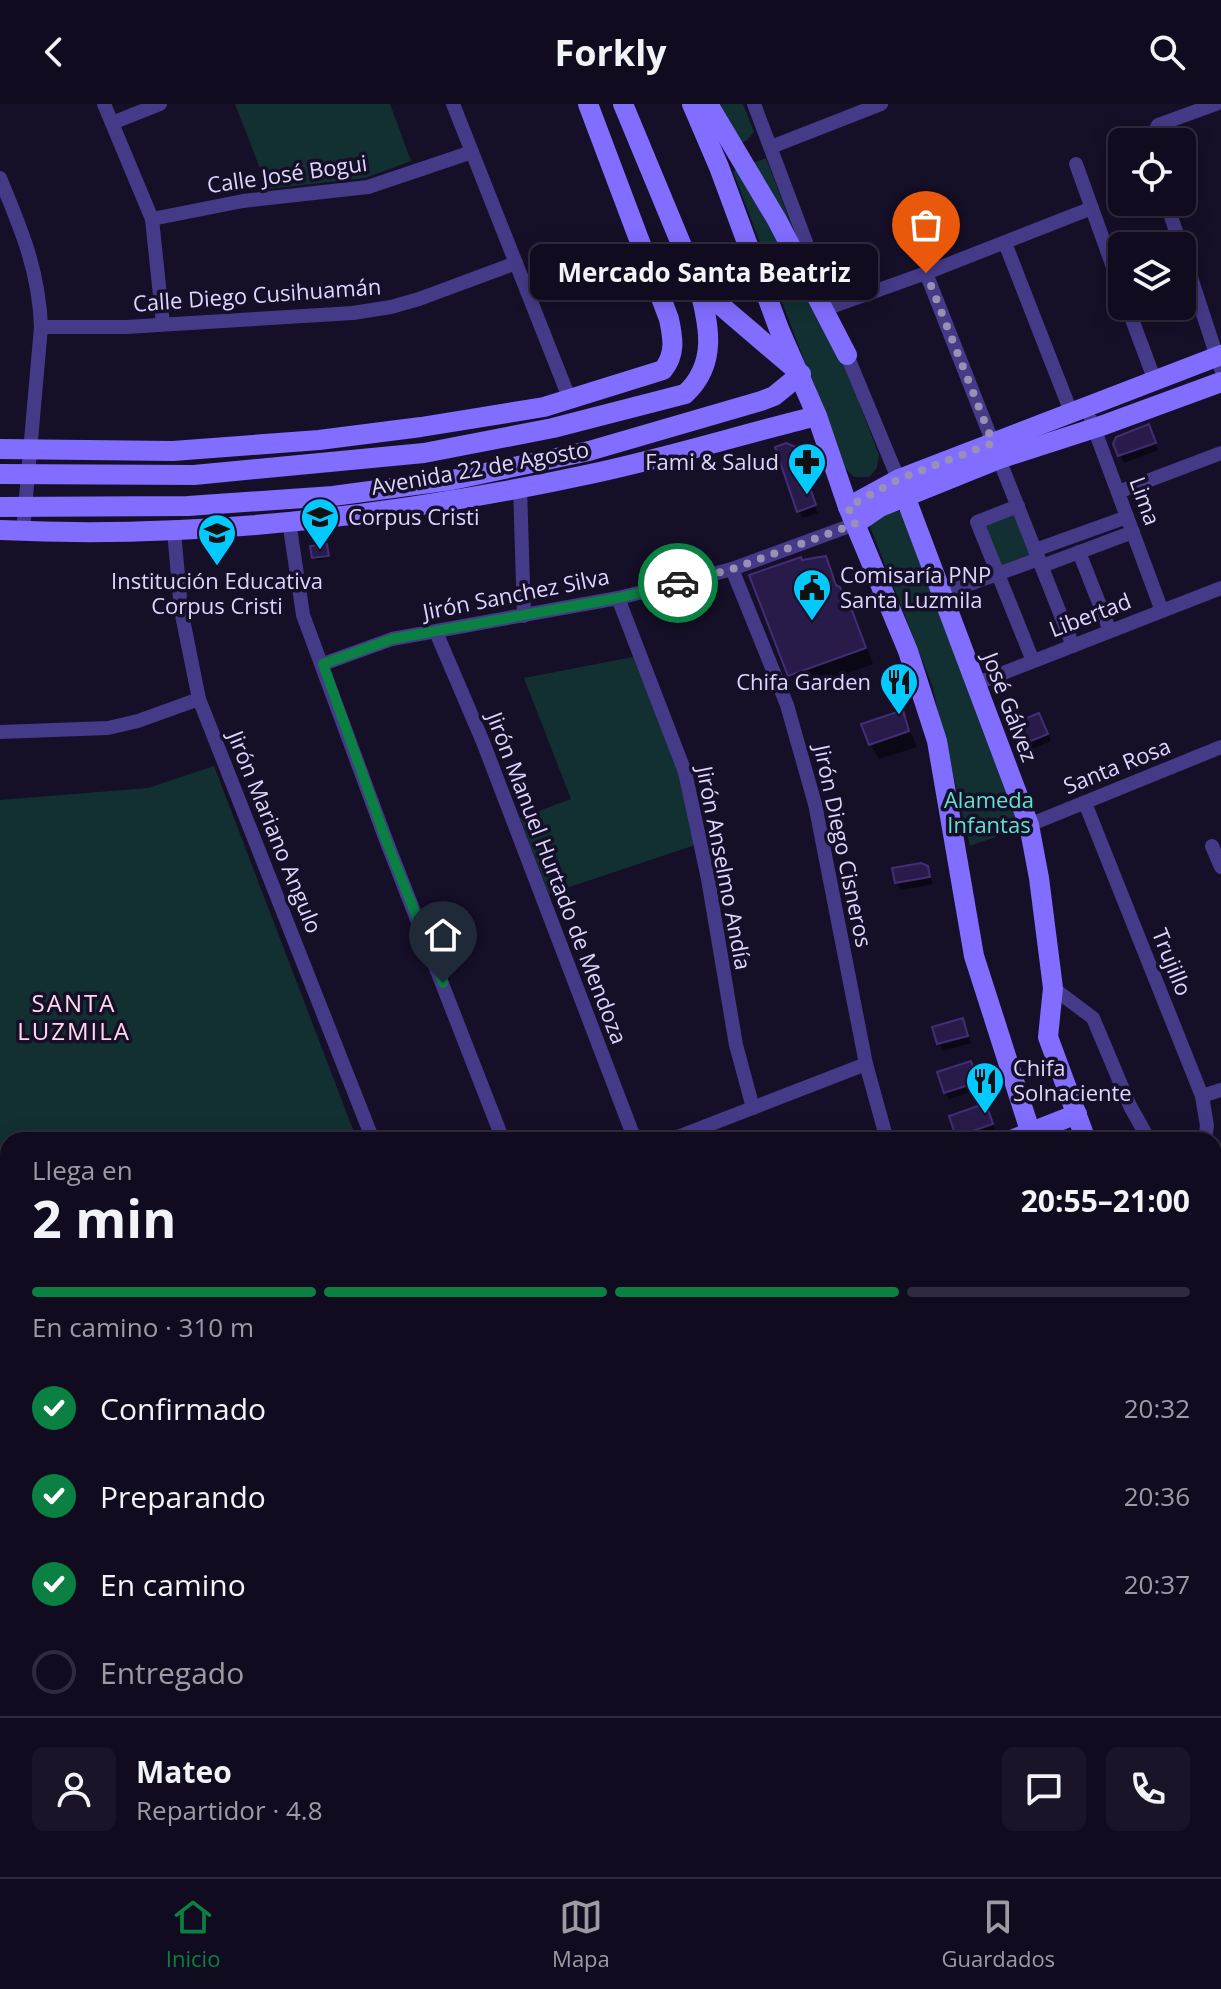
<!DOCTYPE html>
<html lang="es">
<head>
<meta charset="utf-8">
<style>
	:root { --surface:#100b1e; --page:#191427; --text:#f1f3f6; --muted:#9c9ba4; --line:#302b3c; --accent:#0b8043 }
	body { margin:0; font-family:"Open Sans",sans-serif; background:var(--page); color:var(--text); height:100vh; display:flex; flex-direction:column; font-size:30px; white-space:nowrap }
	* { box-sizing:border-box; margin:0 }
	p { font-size:26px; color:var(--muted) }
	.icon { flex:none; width:44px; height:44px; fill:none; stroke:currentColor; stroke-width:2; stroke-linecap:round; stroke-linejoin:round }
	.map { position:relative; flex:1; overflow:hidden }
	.panel { position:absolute; left:0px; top:1028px; width:1222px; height:746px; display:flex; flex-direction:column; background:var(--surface); border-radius:24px 24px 0 0; box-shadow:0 4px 20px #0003,0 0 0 2px var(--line) }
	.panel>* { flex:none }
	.tools { position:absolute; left:1108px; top:24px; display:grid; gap:16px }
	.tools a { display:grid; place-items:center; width:88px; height:88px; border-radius:12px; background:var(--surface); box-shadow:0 4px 20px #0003,0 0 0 2px var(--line); font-size:40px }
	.pin { position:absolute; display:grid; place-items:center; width:68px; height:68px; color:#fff; margin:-82px -34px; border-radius:50% 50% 50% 0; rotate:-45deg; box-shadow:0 0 8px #0007 }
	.pin .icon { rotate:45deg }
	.courier { position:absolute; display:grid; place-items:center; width:80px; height:80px; margin:-40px; border:6px solid #0b8043; border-radius:50%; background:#fff; color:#222; box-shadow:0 2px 10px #0007 }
	.bubble { position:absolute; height:56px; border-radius:12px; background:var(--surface); box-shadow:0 4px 20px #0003,0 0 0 2px var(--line); font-size:26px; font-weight:700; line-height:56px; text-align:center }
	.overview em { font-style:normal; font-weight:700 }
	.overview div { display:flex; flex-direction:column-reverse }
	.overview { display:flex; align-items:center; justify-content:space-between; height:136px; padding:0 32px }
	h1 { font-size:52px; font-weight:700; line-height:60px }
	.bar { display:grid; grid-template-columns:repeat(4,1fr); gap:12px 8px; align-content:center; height:96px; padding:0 32px }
	.bar i { height:10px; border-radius:6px; background:var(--line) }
	.bar .on { background:var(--accent) }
	.bar p { grid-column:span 4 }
	.line { display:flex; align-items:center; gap:20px; padding:0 32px; border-top:2px solid var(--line) }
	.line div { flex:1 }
	.round { display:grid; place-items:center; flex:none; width:84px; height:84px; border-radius:12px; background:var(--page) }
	ol { padding:0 32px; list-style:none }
	li { display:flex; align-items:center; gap:24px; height:88px }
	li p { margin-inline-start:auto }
	li .icon { padding:8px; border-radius:50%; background:var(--accent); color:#fff; stroke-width:4 }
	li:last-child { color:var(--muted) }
	li i { width:44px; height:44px; border:4px solid var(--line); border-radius:50% }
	header { display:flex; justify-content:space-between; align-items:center; height:104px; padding:0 32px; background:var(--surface); font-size:36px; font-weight:700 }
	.dock { display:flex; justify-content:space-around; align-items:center; height:112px; border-top:2px solid var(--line); background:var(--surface); font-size:22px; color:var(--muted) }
	.dock a { display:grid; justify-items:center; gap:4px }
	.dock .on { color:var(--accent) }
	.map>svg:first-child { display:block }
</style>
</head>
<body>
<header><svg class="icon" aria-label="back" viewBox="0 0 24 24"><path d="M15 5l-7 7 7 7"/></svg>Forkly<svg class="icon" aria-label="search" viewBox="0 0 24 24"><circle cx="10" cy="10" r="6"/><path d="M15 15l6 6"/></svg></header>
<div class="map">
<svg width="1221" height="1773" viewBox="0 0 1221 1773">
	<rect width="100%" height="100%" fill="#160f28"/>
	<g fill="#123032">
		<polygon points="235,0 390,0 411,57 365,74 268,85"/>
		<polygon points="710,0 743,0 754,28 747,36 738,41"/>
		<polygon points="766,54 879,351 877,364 869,373 854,373 844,363 733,67"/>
		<polygon points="880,403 901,408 1021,724 970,742 932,581 869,420"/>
		<polygon points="1014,403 1034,451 996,465 977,418"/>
		<polygon points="633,553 680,669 695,741 549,790 520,714 571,695 524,574"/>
		<polygon points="214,662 357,1036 8,1036 8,1117 0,1119 0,696 148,684"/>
		<polygon points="0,1520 8,1520 8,1766 55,1766 53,1773 0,1773"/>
	</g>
	<g fill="#0007">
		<polygon points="1152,330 1158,346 1124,359 1115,340"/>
		<polygon points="795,344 818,409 803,414 799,407"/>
		<polygon points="326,442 329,454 316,456 314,454"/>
		<polygon points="825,454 855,511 873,560 799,587 790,571 752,472"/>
		<polygon points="902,609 917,643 879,655 870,640"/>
		<polygon points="1043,618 1051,637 1027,647 1023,640"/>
		<polygon points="927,763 933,780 901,786 896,779"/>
		<polygon points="963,917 971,939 943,947 934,924"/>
		<polygon points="974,967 980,985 949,995 945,988"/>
		<polygon points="989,1009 996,1028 971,1036 960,1036 958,1032"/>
		<polygon points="0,1411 8,1411 8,1452 0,1453"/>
		<polygon points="1214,1599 1221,1611 1221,1773 1200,1773 1197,1766 1214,1766"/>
		<polygon points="921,1766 938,1766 944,1773 914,1773"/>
		<polygon points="1070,1766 1145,1766 1127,1773 1072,1773"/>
	</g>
	<g fill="#291b49" stroke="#432d76" stroke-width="2">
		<polygon points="1149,320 1156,339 1118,352 1113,340 1116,333"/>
		<polygon points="786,339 796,343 816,401 797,408 775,343"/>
		<polygon points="327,440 329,452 312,454 310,442"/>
		<polygon points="826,452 836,481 840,483 844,493 847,493 866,544 788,572 749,471 801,453 802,456"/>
		<polygon points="903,606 909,627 869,641 861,620"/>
		<polygon points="1039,609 1048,630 1021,641 1012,620"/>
		<polygon points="921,759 928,762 930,773 895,779 892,764"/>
		<polygon points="963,914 968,932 937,940 932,923"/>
		<polygon points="971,957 978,978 944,989 937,968"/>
		<polygon points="986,999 993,1020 956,1033 949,1012"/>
	</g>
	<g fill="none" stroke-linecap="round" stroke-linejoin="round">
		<g stroke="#453a88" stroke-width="14">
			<polyline points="104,0 152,115 163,220"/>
			<polyline points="453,0 570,296"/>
			<polyline points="754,0 830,202"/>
			<polyline points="112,19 160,0"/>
			<polyline points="1150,38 1158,21 1216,0"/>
			<polyline points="771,43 881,0"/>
			<polyline points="1076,60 1122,188"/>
			<path d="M0 74C21 125 39 166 41 223L23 427"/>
			<polyline points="1166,98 1181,142"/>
			<polyline points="152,115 243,97 368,83 472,48"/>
			<polyline points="1005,139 1071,308"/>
			<polyline points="1182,146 1221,265"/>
			<polyline points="926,169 993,339"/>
			<polyline points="1127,202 1155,277"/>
			<polyline points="831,203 926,169 1092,104"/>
			<polyline points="41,223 126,223 353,209 391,203 419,195 516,159"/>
			<polyline points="844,244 902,384"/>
			<polyline points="1091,316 1162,507"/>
			<polyline points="999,355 1073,542"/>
			<polyline points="520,383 524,512"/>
			<polyline points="1118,388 1221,349"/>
			<polyline points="1018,402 977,418 1033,557"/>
			<polyline points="289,417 303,511 386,736 503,1036"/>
			<polyline points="174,427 181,506 199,595 373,1036"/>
			<polyline points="1035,446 1127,413"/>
			<polyline points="1079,448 1110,527"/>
			<polyline points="1042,462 1133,428"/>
			<polyline points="732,465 787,601 815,700 866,960 887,1036"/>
			<polyline points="942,490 1039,455"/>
			<polyline points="618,494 685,668 708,775 736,941 753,1004"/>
			<polyline points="436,528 483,638 635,1036"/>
			<polyline points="323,560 392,535 618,494 675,480 732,465 855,420"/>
			<polyline points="975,580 1221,484"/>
			<polyline points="0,628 108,624 138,617 199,595"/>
			<polyline points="1085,699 1202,992 1207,1022 1205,1036"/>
			<polyline points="1029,721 1221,643"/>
			<polyline points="1212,742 1221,763"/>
			<polyline points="1053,884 1093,914 1130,1002 1149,1036"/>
			<polyline points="1202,992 1221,986"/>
			<polyline points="670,1036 866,960"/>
			<polyline points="1214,1075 1221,1073"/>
			<polyline points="0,1511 8,1510"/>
			<polyline points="523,1766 526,1773"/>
			<polyline points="407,1773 424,1766"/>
			<polyline points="750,1773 768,1766"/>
		</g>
		<g stroke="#816dff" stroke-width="20">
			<polyline points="623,0 699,183 795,265"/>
			<polyline points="692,0 719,63 779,225 817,312 848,403 908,547 937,637 974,852 1033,1036"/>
			<polyline points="708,0 777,116 847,251"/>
			<path d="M0 345 173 347 319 336 421 323 544 303 663 266C676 250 673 234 669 215L588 0"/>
			<path d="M0 370 194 371 424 349 553 324 685 290C718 260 709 221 699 183"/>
			<polyline points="905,392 1029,721 1039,774 1053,884 1048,933 1086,1036"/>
			<polyline points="0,403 188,402 333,392 452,376 589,347 761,297 774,292 801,270"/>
			<polyline points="848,403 899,375 1221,251"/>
			<polyline points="855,420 880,403 999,355 1101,322 1221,278"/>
			<path d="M0 426C199 436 401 411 595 369 670 353 743 330 817 312"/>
			<polyline points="1011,1036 1077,1010"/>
			<polyline points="0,1356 8,1356"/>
			<polyline points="0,1387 8,1386"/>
			<polyline points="1214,1388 1221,1408"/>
			<polyline points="1214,1435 1221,1442"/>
			<polyline points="1214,1491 1221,1510"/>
		</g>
	</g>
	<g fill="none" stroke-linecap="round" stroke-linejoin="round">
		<polyline stroke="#9990b4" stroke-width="8" stroke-dasharray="0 14.4" points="678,479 732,465 855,420 848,403 899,375 993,339 926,169"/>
		<polyline stroke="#0b8043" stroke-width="10" points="443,879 386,736 323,560 392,535 618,494 678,479"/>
	</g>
	<defs>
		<symbol id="pharmacy-pin" viewBox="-11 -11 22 30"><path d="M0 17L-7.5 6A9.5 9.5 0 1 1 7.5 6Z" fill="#02caff" stroke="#160f28"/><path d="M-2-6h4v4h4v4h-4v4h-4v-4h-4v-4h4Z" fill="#111"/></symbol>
		<symbol id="school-pin" viewBox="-11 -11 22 30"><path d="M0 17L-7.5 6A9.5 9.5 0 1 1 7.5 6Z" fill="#02caff" stroke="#160f28"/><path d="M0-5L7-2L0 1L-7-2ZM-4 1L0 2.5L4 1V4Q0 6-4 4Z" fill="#111"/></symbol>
		<symbol id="civic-pin" viewBox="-11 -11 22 30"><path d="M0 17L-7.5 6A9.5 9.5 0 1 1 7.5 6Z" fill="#02caff" stroke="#160f28"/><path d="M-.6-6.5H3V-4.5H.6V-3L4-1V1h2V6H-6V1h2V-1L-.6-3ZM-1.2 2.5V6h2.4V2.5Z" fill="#111"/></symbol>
		<symbol id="restaurant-pin" viewBox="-11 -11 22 30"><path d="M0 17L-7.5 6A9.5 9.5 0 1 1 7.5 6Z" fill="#02caff" stroke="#160f28"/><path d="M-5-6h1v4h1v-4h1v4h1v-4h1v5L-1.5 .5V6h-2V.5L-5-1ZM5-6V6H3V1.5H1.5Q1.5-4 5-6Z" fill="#111"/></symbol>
	</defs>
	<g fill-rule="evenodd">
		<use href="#pharmacy-pin" x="785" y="336" width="44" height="60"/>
		<use href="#school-pin" x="298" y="391" width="44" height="60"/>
		<use href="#school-pin" x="195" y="407" width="44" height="60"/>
		<use href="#civic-pin" x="790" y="462" width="44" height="60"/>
		<use href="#restaurant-pin" x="877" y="556" width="44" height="60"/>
		<use href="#restaurant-pin" x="963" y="955" width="44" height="60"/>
	</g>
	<g text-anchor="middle" stroke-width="7" stroke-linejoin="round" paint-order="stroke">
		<g font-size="22" fill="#dfd6ff" stroke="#160f28">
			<text transform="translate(287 70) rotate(-8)" y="8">Calle José Bogui</text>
			<text transform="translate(257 191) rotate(-4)" y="8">Calle Diego Cusihuamán</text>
			<text transform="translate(480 364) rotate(-10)" y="8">Avenida 22 de Agosto</text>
			<text transform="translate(1145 397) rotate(70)" y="8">Lima</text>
			<text transform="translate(516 490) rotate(-11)" y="8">Jirón Sanchez Silva</text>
			<text transform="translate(1090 511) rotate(-21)" y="8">Libertad</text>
			<text transform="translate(1010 603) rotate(69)" y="8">José Gálvez</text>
			<text transform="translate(1117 662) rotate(-22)" y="8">Santa Rosa</text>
			<text transform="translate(275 728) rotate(68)" y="8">Jirón Mariano Angulo</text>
			<text transform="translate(843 742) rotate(78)" y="8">Jirón Diego Cisneros</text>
			<text transform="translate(724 764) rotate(79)" y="8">Jirón Anselmo Andía</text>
			<text transform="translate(557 774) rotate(69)" y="8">Jirón Manuel Hurtado de Mendoza</text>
			<text transform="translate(1172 858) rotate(68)" y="8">Trujillo</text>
		</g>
		<g font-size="22" fill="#dfd6ff" stroke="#160f28" text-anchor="start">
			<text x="779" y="366" text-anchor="end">Fami &amp; Salud</text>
			<text x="348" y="421">Corpus Cristi</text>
			<text x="840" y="479">Comisaría PNP<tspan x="840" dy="25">Santa Luzmila</tspan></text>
			<text x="217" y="485" text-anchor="middle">Institución Educativa<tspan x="217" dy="25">Corpus Cristi</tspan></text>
			<text x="871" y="586" text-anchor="end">Chifa Garden</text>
			<text x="1013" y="972">Chifa<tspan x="1013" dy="25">Solnaciente</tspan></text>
		</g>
		<g font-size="22" fill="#5fe2d0" stroke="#160f28">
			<text x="989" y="704">Alameda<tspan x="989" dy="25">Infantas</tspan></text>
		</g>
		<g font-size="24" letter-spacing="2" fill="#ffd8ed" stroke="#160f28">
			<text x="74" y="908">SANTA<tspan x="74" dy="28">LUZMILA</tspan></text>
		</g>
	</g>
</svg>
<div class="tools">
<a><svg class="icon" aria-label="locate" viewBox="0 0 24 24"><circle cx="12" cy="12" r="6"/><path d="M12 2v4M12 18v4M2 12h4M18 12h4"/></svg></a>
<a><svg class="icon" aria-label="layers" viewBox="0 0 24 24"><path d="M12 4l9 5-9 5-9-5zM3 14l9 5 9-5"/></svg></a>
</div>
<div class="pin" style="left:926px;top:169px;background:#ea580c"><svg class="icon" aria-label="bag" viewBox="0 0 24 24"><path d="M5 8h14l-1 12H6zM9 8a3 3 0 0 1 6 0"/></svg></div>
<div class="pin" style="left:443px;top:879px;background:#1f2937"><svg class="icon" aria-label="home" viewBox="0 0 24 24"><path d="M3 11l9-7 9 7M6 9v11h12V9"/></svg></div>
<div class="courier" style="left:678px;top:479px"><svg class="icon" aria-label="car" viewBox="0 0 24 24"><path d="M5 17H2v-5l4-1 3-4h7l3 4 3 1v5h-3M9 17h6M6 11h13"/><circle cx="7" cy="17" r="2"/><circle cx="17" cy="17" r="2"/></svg></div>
<div class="bubble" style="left:530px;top:140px;width:348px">Mercado Santa Beatriz</div>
<section class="panel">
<div class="overview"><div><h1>2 min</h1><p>Llega en</p></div><em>20:55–21:00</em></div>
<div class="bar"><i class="on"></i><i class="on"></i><i class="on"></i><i></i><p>En camino · 310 m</p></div>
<ol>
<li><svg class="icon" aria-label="check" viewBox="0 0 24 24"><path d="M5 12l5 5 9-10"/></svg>Confirmado<p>20:32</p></li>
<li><svg class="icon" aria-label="check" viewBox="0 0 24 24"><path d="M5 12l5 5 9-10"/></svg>Preparando<p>20:36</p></li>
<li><svg class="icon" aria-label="check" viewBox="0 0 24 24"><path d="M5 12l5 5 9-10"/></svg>En camino<p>20:37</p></li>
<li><i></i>Entregado</li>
</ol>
<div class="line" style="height:144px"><a class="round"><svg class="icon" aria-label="person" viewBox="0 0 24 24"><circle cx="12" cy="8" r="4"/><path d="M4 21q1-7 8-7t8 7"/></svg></a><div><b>Mateo</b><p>Repartidor · 4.8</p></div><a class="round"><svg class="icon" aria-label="chat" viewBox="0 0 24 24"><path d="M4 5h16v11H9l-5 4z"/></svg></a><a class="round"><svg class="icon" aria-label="phone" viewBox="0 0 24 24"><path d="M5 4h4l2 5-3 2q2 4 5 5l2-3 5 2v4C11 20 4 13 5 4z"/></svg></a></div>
</section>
</div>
<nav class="dock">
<a class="on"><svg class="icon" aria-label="home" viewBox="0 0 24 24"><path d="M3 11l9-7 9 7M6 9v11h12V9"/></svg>Inicio</a>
<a><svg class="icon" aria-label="map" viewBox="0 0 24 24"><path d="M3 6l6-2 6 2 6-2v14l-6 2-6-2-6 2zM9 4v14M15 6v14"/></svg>Mapa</a>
<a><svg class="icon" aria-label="saved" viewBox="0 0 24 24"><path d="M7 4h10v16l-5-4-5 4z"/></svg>Guardados</a>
</nav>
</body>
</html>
